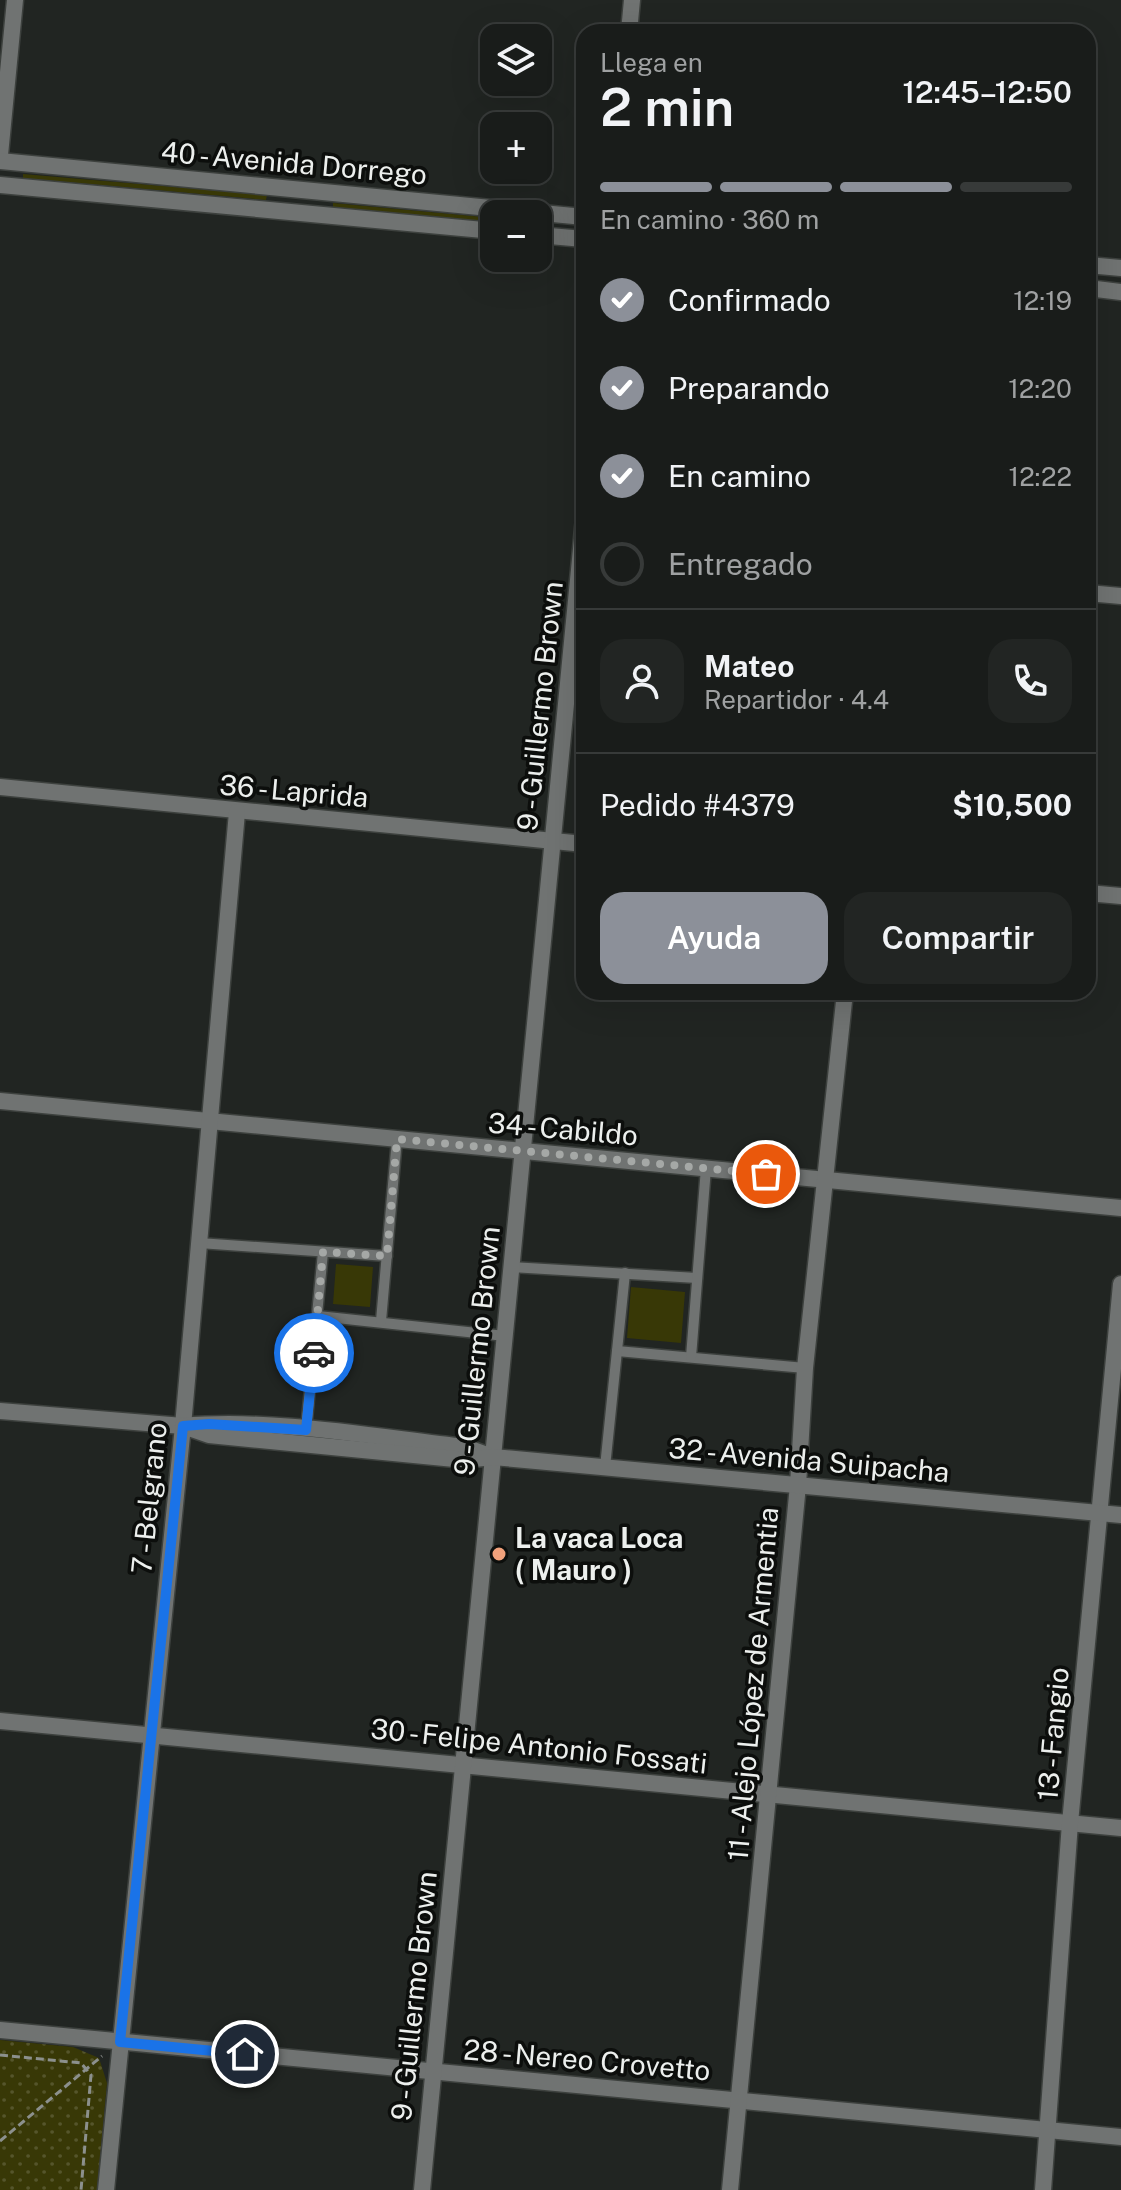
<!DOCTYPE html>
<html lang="es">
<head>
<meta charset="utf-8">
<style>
	:root { --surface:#191c1a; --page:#222523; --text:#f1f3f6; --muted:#9fa1a2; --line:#373a39; --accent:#8c9099 }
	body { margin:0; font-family:"Public Sans",sans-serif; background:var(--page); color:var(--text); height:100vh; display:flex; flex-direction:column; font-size:30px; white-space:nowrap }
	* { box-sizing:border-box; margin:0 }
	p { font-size:26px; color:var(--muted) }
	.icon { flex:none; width:44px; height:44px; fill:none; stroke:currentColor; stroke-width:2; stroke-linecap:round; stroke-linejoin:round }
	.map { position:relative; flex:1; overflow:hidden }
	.sheet { position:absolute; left:576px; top:24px; width:520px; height:976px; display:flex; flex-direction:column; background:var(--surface); border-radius:24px; box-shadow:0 8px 32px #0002,0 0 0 2px var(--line) }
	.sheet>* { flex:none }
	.buttons { position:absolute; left:480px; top:24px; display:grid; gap:16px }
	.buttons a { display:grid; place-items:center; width:72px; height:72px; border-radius:16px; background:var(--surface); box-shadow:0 8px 32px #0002,0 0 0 2px var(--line); font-size:40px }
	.pin { position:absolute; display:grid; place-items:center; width:68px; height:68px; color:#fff; margin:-34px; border:4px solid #fff; border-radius:50%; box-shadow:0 2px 8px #0007 }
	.courier { position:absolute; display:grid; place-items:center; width:80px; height:80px; margin:-40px; border:6px solid #1a73e8; border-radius:50%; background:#fff; color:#222; box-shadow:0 2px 10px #0007 }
	.head em { font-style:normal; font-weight:600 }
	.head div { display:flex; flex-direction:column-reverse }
	.head { display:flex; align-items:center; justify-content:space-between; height:136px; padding:0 24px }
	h1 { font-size:52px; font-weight:600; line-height:60px }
	.bar { display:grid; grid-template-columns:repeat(4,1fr); gap:12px 8px; align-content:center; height:96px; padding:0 24px }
	.bar i { height:10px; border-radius:6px; background:var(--line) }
	.bar .selected { background:var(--accent) }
	.bar p { grid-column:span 4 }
	.line { display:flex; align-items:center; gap:20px; padding:0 24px; border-top:2px solid var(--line) }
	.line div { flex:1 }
	.round { display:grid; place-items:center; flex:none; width:84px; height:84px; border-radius:24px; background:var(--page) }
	ol { padding:0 24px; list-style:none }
	li { display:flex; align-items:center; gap:24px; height:88px }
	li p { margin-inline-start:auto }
	li .icon { padding:8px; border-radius:50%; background:var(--accent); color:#fff; stroke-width:4 }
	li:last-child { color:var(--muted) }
	li i { width:44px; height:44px; border:4px solid var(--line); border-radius:50% }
	.cta { display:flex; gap:16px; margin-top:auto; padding:16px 24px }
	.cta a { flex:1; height:92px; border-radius:24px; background:var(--accent); color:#fff; font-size:32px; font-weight:600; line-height:92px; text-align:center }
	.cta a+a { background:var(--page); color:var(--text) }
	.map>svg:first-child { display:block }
</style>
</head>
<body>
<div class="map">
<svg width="1121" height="2190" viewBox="0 0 1121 2190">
	<defs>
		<pattern id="park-dots" width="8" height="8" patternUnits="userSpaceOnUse" patternTransform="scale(2)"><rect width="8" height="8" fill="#383806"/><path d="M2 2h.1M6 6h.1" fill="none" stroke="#55552b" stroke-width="1.8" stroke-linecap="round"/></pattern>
	</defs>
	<rect width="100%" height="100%" fill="#212522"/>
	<g fill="#383806">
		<polygon points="23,174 267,195 266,200 23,178"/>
		<polygon points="333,203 494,218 494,223 333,208"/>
		<polygon points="336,1264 373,1267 370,1307 333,1304"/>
		<polygon points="631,1287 685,1292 681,1343 627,1338"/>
	</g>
	<polygon fill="url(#park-dots)" points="0,2040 73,2047 99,2058 107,2083 97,2190 0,2190"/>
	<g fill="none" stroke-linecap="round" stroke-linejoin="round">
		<defs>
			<g id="service">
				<polyline points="199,1243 387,1256"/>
				<polyline points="511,1267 697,1278"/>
				<polyline points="318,1316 505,1336"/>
				<polyline points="381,1321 397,1139"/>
				<polyline points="617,1351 805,1368"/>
				<polyline points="691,1357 706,1168"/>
				<polyline points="306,1430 323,1252"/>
				<polyline points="605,1467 625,1273"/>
			</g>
			<g id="minor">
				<polyline points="629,32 632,0"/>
				<polyline points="0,155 15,0"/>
				<polyline points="1088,593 1121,596"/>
				<polyline points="0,787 584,844"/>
				<polyline points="1088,893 1121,896"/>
				<polyline points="0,1101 1121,1208"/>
				<polyline points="0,1721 1121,1828"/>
				<polyline points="0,2030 1121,2137"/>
				<polyline points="106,2190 183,1426 237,812"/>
				<polyline points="422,2190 584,518"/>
				<polyline points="730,2190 798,1485 805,1368 845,992"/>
				<polyline points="1043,2190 1070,1823 1121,1284"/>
			</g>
			<g id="tertiary">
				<polyline points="0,161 584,217"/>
				<polyline points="0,185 494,231"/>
				<polyline points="538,235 584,239"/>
				<polyline points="1088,265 1121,268"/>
				<polyline points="1088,288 1121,292"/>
				<path d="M0 1411 183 1426C273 1418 375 1437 465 1447L487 1455"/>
				<polyline points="183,1426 209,1435 465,1460 493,1457 1121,1515"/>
			</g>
		</defs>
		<use href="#service" stroke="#3d413e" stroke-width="13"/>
		<use href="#minor" stroke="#3d413e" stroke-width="19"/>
		<use href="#tertiary" stroke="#3d413e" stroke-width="19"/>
		<g stroke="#8c908d" stroke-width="3" stroke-dasharray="8 4" stroke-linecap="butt">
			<polyline points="0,2055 81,2063 91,2075 81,2190"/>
			<polyline points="0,2141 102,2056"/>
		</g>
		<use href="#service" stroke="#707372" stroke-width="10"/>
		<use href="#minor" stroke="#707372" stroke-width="16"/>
		<use href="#tertiary" stroke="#707372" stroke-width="16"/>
	</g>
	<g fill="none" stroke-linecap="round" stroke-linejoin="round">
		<polyline stroke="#a5a8a6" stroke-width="8" stroke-dasharray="0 14.4" points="314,1353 323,1252 387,1256 397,1139 766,1174"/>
		<polyline stroke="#1a73e8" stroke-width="10" points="245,2054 120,2042 183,1426 209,1424 306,1430 314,1353"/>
	</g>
	<circle fill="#f1a17b" stroke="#0c0e0c" stroke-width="3" cx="499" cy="1554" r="8"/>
	<g text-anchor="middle" stroke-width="7" stroke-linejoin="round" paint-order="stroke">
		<g font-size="28" fill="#ecefed" stroke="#0c0e0c">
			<text transform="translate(294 163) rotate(5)" y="10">40 - Avenida Dorrego</text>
			<text transform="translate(540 706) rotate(-84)" y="10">9 - Guillermo Brown</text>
			<text transform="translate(294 791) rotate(5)" y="10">36 - Laprida</text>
			<text transform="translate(563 1129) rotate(5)" y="10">34 - Cabildo</text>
			<text transform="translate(477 1351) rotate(-84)" y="10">9 - Guillermo Brown</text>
			<text transform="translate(809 1460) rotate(5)" y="10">32 - Avenida Suipacha</text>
			<text transform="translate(149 1498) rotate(-84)" y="10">7 - Belgrano</text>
			<text transform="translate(753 1684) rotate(-85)" y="10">11 - Alejo López de Armentia</text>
			<text transform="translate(1053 1734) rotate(-85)" y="10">13 - Fangio</text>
			<text transform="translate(539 1746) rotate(6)" y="10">30 - Felipe Antonio Fossati</text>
			<text transform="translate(414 1996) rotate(-84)" y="10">9 - Guillermo Brown</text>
			<text transform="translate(587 2060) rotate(5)" y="10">28 - Nereo Crovetto</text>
		</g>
		<g font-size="28" font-weight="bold" fill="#ecefed" stroke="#0c0e0c" text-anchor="start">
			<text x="515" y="1548">La vaca Loca<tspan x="515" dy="32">( Mauro )</tspan></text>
		</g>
	</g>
</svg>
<div class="buttons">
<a><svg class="icon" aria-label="layers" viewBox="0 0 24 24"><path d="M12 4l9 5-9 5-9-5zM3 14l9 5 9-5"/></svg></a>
<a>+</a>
<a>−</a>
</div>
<div class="pin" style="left:766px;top:1174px;background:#ea580c"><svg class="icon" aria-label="bag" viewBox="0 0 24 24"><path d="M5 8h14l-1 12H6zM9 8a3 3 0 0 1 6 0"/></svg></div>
<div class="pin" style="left:245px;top:2054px;background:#1f2937"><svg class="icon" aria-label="home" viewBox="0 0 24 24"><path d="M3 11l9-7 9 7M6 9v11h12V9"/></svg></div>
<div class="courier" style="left:314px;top:1353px"><svg class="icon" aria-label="car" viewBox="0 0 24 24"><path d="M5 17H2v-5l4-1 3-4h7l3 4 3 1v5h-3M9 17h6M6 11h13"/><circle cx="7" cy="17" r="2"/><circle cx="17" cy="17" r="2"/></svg></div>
<section class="sheet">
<div class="head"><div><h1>2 min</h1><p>Llega en</p></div><em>12:45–12:50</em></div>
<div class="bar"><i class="selected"></i><i class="selected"></i><i class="selected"></i><i></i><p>En camino · 360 m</p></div>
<ol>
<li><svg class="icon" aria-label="check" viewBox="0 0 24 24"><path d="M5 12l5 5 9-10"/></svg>Confirmado<p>12:19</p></li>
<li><svg class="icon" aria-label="check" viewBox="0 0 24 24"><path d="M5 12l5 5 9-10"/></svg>Preparando<p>12:20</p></li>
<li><svg class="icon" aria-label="check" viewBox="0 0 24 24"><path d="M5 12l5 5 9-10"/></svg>En camino<p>12:22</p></li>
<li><i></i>Entregado</li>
</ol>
<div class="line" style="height:144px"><a class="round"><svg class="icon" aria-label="person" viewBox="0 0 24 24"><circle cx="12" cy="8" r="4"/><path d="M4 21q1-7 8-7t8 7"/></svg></a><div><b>Mateo</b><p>Repartidor · 4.4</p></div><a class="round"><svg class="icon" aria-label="phone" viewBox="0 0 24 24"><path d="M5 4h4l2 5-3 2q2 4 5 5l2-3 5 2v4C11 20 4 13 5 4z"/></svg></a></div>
<div class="line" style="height:104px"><div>Pedido #4379</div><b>$10,500</b></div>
<div class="cta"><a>Ayuda</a><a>Compartir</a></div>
</section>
</div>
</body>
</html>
